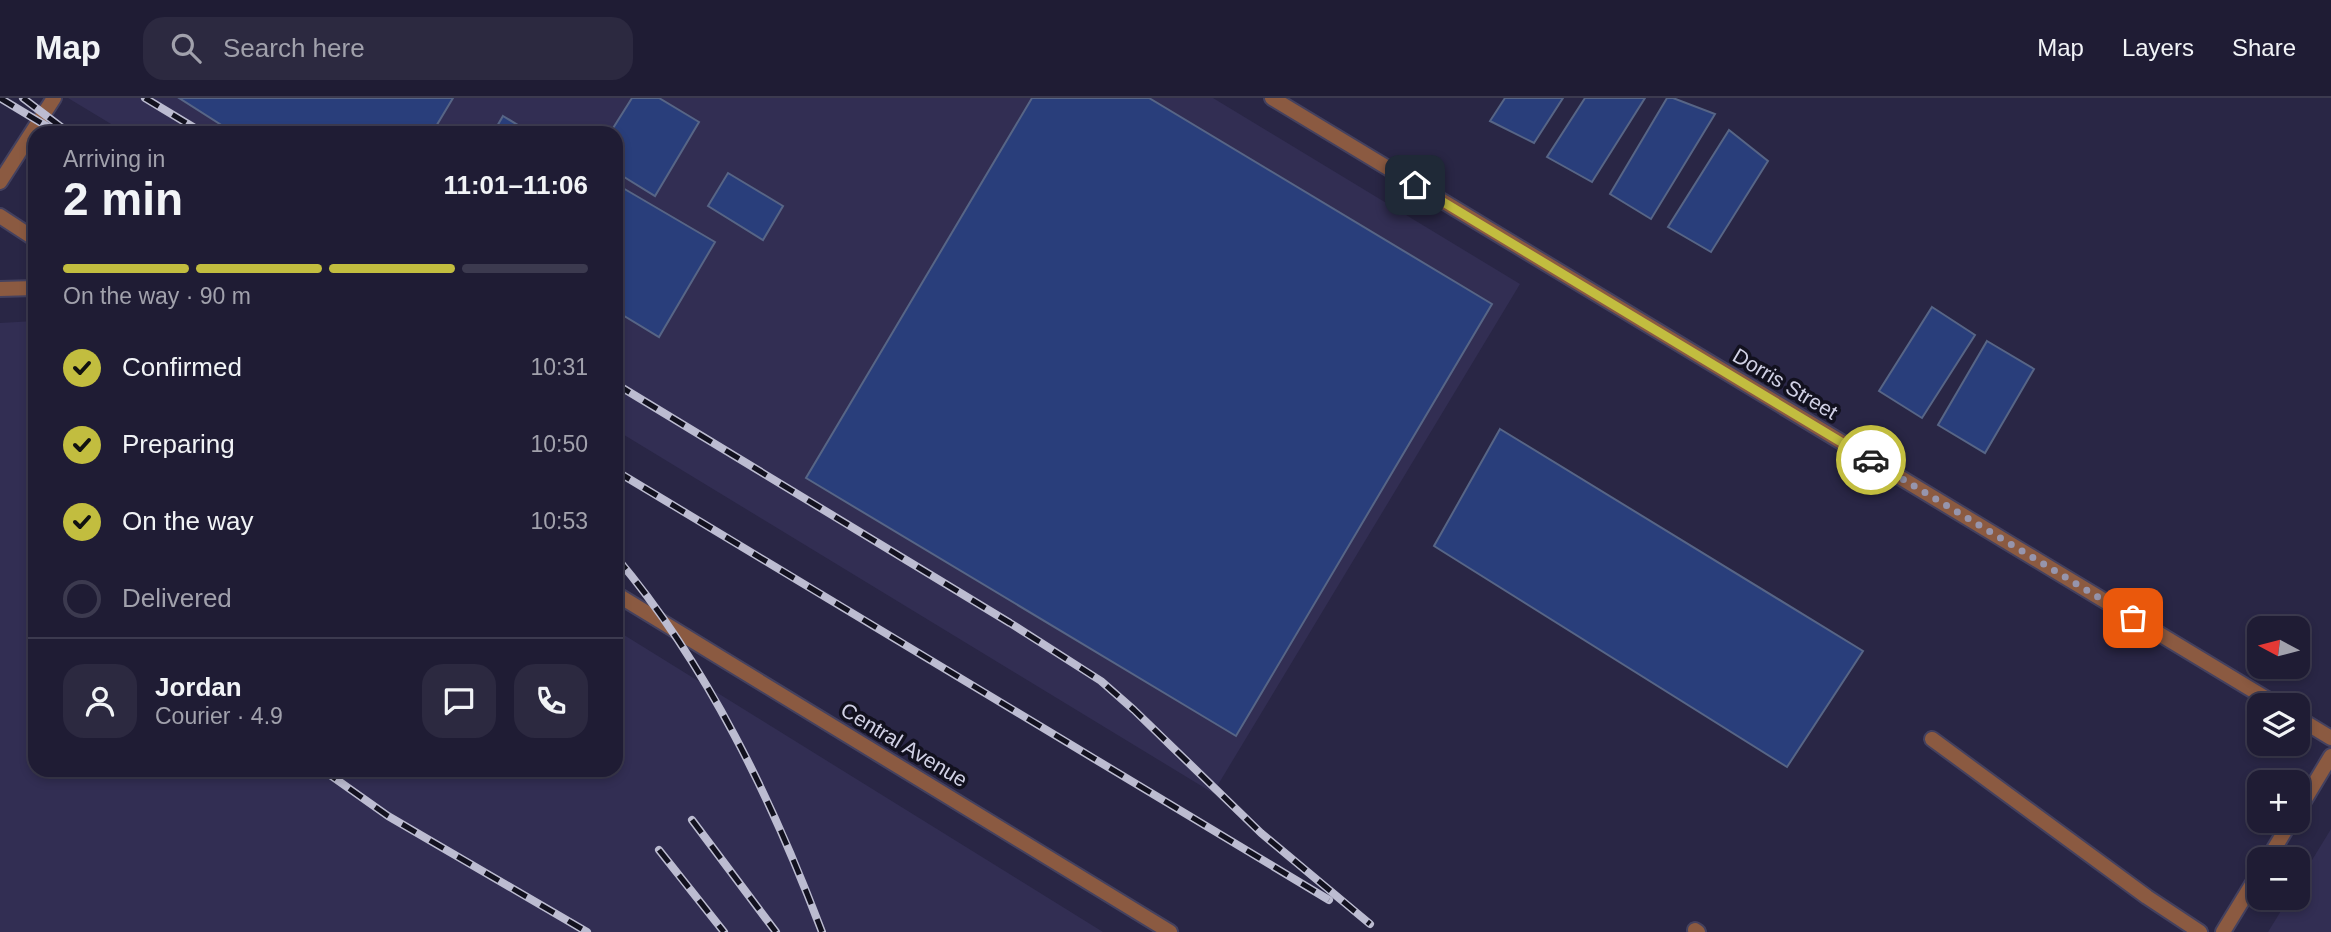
<!DOCTYPE html>
<html lang="en">
<head>
<meta charset="utf-8">
<style>
	:root { --surface:#1f1c34; --page:#2c2940; --text:#f1f3f6; --muted:#a1a1ac; --line:#3c3a4f; --accent:#c2bd3f }
	body { margin:0; font-family:Arial,sans-serif; background:var(--page); color:var(--text); height:100vh; display:flex; flex-direction:column; font-size:26px; white-space:nowrap }
	* { box-sizing:border-box; margin:0 }
	p { font-size:23px; color:var(--muted) }
	.icon { flex:none; width:38px; height:38px; fill:none; stroke:currentColor; stroke-width:2; stroke-linecap:round; stroke-linejoin:round }
	.map { position:relative; flex:1; overflow:hidden }
	.panel { position:absolute; left:28px; top:28px; width:595px; height:651px; display:flex; flex-direction:column; background:var(--surface); border-radius:21px; box-shadow:0 4px 10px #0003,0 0 0 2px var(--line) }
	.panel>* { flex:none }
	.needle { width:46px; rotate:277deg }
	.controls { position:absolute; left:2247px; top:518px; display:grid; gap:14px }
	.controls a { display:grid; place-items:center; width:63px; height:63px; border-radius:14px; background:var(--surface); box-shadow:0 4px 10px #0003,0 0 0 2px var(--line); font-size:35px }
	.pin { position:absolute; display:grid; place-items:center; width:60px; height:60px; color:#fff; margin:-30px; border-radius:14px; box-shadow:0 4px 10px #0006 }
	.courier { position:absolute; display:grid; place-items:center; width:70px; height:70px; margin:-35px; border:5px solid #c2bd3f; border-radius:50%; background:#fff; color:#222; box-shadow:0 2px 9px #0007 }
	.head em { font-style:normal; font-weight:800 }
	.head div { display:flex; flex-direction:column-reverse }
	.head { display:flex; align-items:center; justify-content:space-between; height:119px; padding:0 35px }
	h1 { font-size:46px; font-weight:800; line-height:52px }
	.bar { display:grid; grid-template-columns:repeat(4,1fr); gap:10px 7px; align-content:center; height:84px; padding:0 35px }
	.bar i { height:9px; border-radius:5px; background:var(--line) }
	.bar .current { background:var(--accent) }
	.bar p { grid-column:span 4 }
	.line { display:flex; align-items:center; gap:18px; padding:0 35px; border-top:2px solid var(--line) }
	.line div { flex:1 }
	.round { display:grid; place-items:center; flex:none; width:74px; height:74px; border-radius:21px; background:var(--page) }
	ol { padding:0 35px; list-style:none }
	li { display:flex; align-items:center; gap:21px; height:77px }
	li p { margin-inline-start:auto }
	li .icon { padding:7px; border-radius:50%; background:var(--accent); color:#111; stroke-width:4 }
	li:last-child { color:var(--muted) }
	li i { width:38px; height:38px; border:4px solid var(--line); border-radius:50% }
	header { display:flex; align-items:center; gap:42px; box-sizing:border-box; height:98px; padding:0 35px; background:var(--surface); border-bottom:2px solid var(--line) }
	header strong { font-size:33px }
	nav { display:flex; gap:38px; margin-inline-start:auto; font-size:24px }
	.search { width:490px; height:63px; background:var(--page); display:flex; align-items:center; gap:18px; box-sizing:border-box; padding:0 24px; border-radius:21px; color:var(--muted); font-size:26px }
	.map>svg:first-child { display:block }
</style>
</head>
<body>
<header>
<strong>Map</strong>
<div class="search"><svg class="icon" aria-label="search" viewBox="0 0 24 24"><circle cx="10" cy="10" r="6"/><path d="M15 15l6 6"/></svg>Search here</div>
<nav><a>Map</a><a>Layers</a><a>Share</a></nav>
</header>
<div class="map">
<svg width="2331" height="834" viewBox="0 0 2331 834">
	<rect width="100%" height="100%" fill="#292645"/>
	<g fill="#322e53">
		<polygon points="68,0 1213,0 1520,186 1213,695 616,332 616,35 126,35"/>
		<polygon points="35,223 35,672 616,672 616,532 1103,834 0,834 0,225"/>
		<polygon points="2331,731 2331,834 2268,834 2289,800 2298,800 2298,785"/>
	</g>
	<g fill="#293e7b" stroke="#576586" stroke-width="2">
		<polygon points="179,0 453,0 432,35 234,35"/>
		<polygon points="632,0 659,0 699,24 655,98 616,74 616,35 610,35"/>
		<polygon points="1032,0 1149,0 1492,206 1236,638 806,380"/>
		<polygon points="1505,0 1563,0 1534,45 1490,23"/>
		<polygon points="1585,0 1645,0 1592,84 1547,59"/>
		<polygon points="1667,0 1673,0 1715,16 1651,121 1610,96"/>
		<polygon points="503,18 531,35 493,35"/>
		<polygon points="1729,32 1768,63 1711,154 1668,129"/>
		<polygon points="728,75 783,108 763,142 708,108"/>
		<polygon points="616,86 715,144 659,239 616,213"/>
		<polygon points="1932,209 1975,237 1922,320 1879,293"/>
		<polygon points="1987,243 2034,271 1985,355 1938,327"/>
		<polygon points="1500,331 1863,553 1787,669 1434,448"/>
	</g>
	<g fill="none" stroke-linecap="round" stroke-linejoin="round">
		<defs>
			<g id="service">
				<polyline points="1932,641 2147,799 2200,834"/>
				<polyline points="1695,832 1698,834"/>
			</g>
			<g id="minor">
				<polyline points="1272,0 2277,607"/>
				<polyline points="0,84 54,0"/>
				<polyline points="0,191 35,190"/>
				<polyline points="2298,620 2331,640"/>
			</g>
			<g id="tertiary">
				<polyline points="0,118 35,141"/>
				<polyline points="616,496 1170,834"/>
				<polyline points="2298,713 2331,658"/>
				<polyline points="2268,761 2291,723"/>
				<polyline points="2223,834 2259,775"/>
			</g>
		</defs>
		<use href="#service" stroke="#44415f" stroke-width="18"/>
		<use href="#minor" stroke="#44415f" stroke-width="18"/>
		<use href="#tertiary" stroke="#44415f" stroke-width="18"/>
		<use href="#service" stroke="#8b5a41" stroke-width="14"/>
		<use href="#minor" stroke="#8b5a41" stroke-width="14"/>
		<use href="#tertiary" stroke="#8b5a41" stroke-width="14"/>
		<defs>
			<g id="rail">
				<polyline points="0,0 58,35"/>
				<polyline points="23,0 69,35"/>
				<polyline points="145,0 203,35"/>
				<polyline points="616,286 1010,525 1101,583 1134,612 1261,735 1370,826"/>
				<polyline points="616,373 1329,802"/>
				<path d="M616 459C708 568 772 702 822 834"/>
				<polyline points="323,672 388,718 587,834"/>
				<polyline points="692,722 776,834"/>
				<polyline points="659,752 724,834"/>
			</g>
		</defs>
		<use href="#rail" stroke="#bcbcd1" stroke-width="8"/>
		<use href="#rail" stroke="#12111f" stroke-width="5" stroke-dasharray="16" stroke-linecap="butt"/>
	</g>
	<g fill="none" stroke-linecap="round" stroke-linejoin="round">
		<polyline stroke="#9695ad" stroke-width="7" stroke-dasharray="0 12.6" points="1871,362 2133,520"/>
		<polyline stroke="#c2bd3f" stroke-width="9" points="1415,87 1871,362"/>
	</g>
	<g text-anchor="middle" stroke-width="7" stroke-linejoin="round" paint-order="stroke">
		<g font-size="21" fill="#d1d1e5" stroke="#12111f">
			<text transform="translate(1785 286) rotate(31)" y="7">Dorris Street</text>
			<text transform="translate(904 647) rotate(31)" y="7">Central Avenue</text>
		</g>
	</g>
</svg>
<div class="controls">
<a><svg class="needle" viewBox="-14 -14 28 28"><path d="M0-13l5 13h-10z" fill="#e53935"/><path d="M0 13l5-13h-10z" fill="#a1a1ac"/></svg></a>
<a><svg class="icon" aria-label="layers" viewBox="0 0 24 24"><path d="M12 4l9 5-9 5-9-5zM3 14l9 5 9-5"/></svg></a>
<a>+</a>
<a>−</a>
</div>
<div class="pin" style="left:2133px;top:520px;background:#ea580c"><svg class="icon" aria-label="bag" viewBox="0 0 24 24"><path d="M5 8h14l-1 12H6zM9 8a3 3 0 0 1 6 0"/></svg></div>
<div class="pin" style="left:1415px;top:87px;background:#1f2937"><svg class="icon" aria-label="home" viewBox="0 0 24 24"><path d="M3 11l9-7 9 7M6 9v11h12V9"/></svg></div>
<div class="courier" style="left:1871px;top:362px"><svg class="icon" aria-label="car" viewBox="0 0 24 24"><path d="M5 17H2v-5l4-1 3-4h7l3 4 3 1v5h-3M9 17h6M6 11h13"/><circle cx="7" cy="17" r="2"/><circle cx="17" cy="17" r="2"/></svg></div>
<section class="panel">
<div class="head"><div><h1>2 min</h1><p>Arriving in</p></div><em>11:01–11:06</em></div>
<div class="bar"><i class="current"></i><i class="current"></i><i class="current"></i><i></i><p>On the way · 90 m</p></div>
<ol>
<li><svg class="icon" aria-label="check" viewBox="0 0 24 24"><path d="M5 12l5 5 9-10"/></svg>Confirmed<p>10:31</p></li>
<li><svg class="icon" aria-label="check" viewBox="0 0 24 24"><path d="M5 12l5 5 9-10"/></svg>Preparing<p>10:50</p></li>
<li><svg class="icon" aria-label="check" viewBox="0 0 24 24"><path d="M5 12l5 5 9-10"/></svg>On the way<p>10:53</p></li>
<li><i></i>Delivered</li>
</ol>
<div class="line" style="height:126px"><a class="round"><svg class="icon" aria-label="person" viewBox="0 0 24 24"><circle cx="12" cy="8" r="4"/><path d="M4 21q1-7 8-7t8 7"/></svg></a><div><b>Jordan</b><p>Courier · 4.9</p></div><a class="round"><svg class="icon" aria-label="chat" viewBox="0 0 24 24"><path d="M4 5h16v11H9l-5 4z"/></svg></a><a class="round"><svg class="icon" aria-label="phone" viewBox="0 0 24 24"><path d="M5 4h4l2 5-3 2q2 4 5 5l2-3 5 2v4C11 20 4 13 5 4z"/></svg></a></div>
</section>
</div>
</body>
</html>
